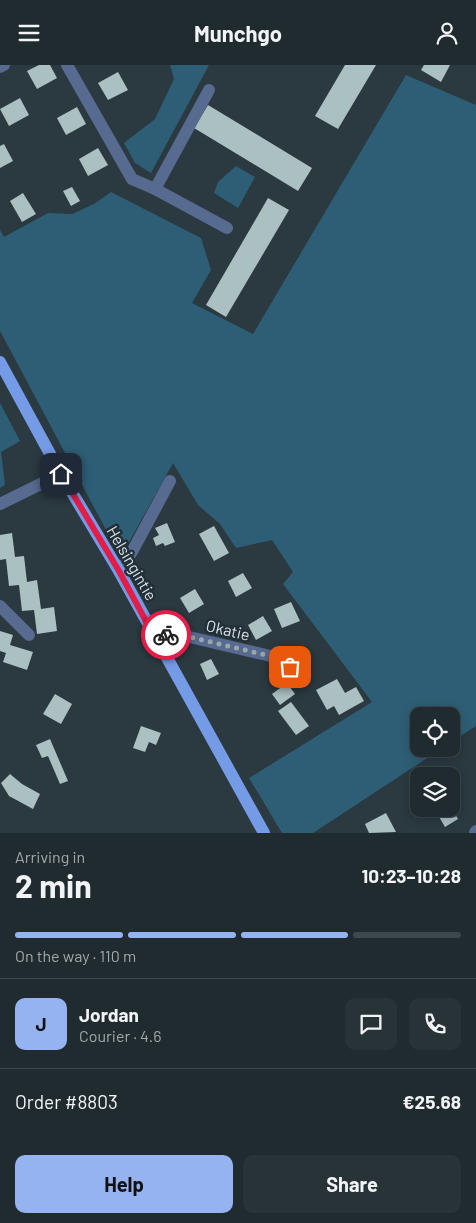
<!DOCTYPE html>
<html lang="en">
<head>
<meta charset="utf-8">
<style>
	:root { --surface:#202b30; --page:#283338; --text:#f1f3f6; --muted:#a2a7ab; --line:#3d474c; --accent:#95b2f1 }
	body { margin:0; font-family:Barlow,sans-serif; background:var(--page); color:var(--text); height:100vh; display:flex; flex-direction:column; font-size:19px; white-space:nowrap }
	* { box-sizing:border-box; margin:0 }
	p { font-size:16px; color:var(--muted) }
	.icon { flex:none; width:28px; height:28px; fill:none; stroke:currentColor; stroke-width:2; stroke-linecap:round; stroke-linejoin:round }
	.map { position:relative; height:768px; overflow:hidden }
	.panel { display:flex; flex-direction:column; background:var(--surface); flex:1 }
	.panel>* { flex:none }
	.tools { position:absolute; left:410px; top:642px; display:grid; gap:10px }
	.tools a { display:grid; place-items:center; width:50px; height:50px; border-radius:10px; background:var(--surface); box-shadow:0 2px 12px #0003,0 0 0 1px var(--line); font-size:25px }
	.pin { position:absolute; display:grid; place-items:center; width:42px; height:42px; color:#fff; margin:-21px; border-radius:10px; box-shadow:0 2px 8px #0006 }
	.courier { position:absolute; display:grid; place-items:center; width:50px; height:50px; margin:-25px; border:4px solid #e11d48; border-radius:50%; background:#fff; color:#222; box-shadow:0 1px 6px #0007 }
	.overview em { font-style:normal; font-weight:700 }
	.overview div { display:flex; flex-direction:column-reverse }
	.overview { display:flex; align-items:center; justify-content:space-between; height:85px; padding:0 15px }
	h1 { font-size:32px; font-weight:700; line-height:38px }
	.bar { display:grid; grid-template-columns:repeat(4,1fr); gap:8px 5px; align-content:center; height:60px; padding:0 15px }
	.bar i { height:6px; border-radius:4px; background:var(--line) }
	.bar .selected { background:var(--accent) }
	.bar p { grid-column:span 4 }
	.line { display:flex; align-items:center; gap:12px; padding:0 15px; border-top:1px solid var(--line) }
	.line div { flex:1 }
	.round { display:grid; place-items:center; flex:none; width:52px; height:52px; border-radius:10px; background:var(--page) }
	.button { display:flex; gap:10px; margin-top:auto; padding:10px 15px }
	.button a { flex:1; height:58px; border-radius:10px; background:var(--accent); color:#111; font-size:20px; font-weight:700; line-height:58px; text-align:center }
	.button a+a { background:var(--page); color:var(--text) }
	header { display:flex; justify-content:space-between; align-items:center; height:65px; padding:0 15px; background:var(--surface); font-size:22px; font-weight:700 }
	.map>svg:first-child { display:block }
</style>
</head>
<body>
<header><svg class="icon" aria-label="menu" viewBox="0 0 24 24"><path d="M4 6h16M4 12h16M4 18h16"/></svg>Munchgo<svg class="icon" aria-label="person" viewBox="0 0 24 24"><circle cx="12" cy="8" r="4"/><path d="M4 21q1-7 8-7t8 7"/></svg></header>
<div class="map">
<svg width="476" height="768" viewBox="0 0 476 768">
	<rect width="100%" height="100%" fill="#2b3940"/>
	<g fill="#2e5e75">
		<polygon points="170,0 209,0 151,108 135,98 124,78 155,54 174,14"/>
		<polygon points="406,10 476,40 476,661 451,677 451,651 419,651 419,684 441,684 313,768 282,768 249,713 372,637 283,519 293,507 272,475 236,483 220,459 198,440 173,398 128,479 120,491 0,266 0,165 4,172 48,148 72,149 94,139 111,127 201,173 211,205 192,238 253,269"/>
		<polygon points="236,101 255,112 238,143 214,128 218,117"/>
		<polygon points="0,338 20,376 1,387 5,420 0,423"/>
	</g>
	<g fill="#abc0c1">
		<polygon points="39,0 50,0 57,13 37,24 27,6"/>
		<polygon points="345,0 376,0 338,64 315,51"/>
		<polygon points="424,0 450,0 441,17 421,5"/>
		<polygon points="118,7 128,25 108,35 98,18"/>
		<polygon points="20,33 29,50 9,61 0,44"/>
		<polygon points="208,40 312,103 298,126 194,63"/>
		<polygon points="77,42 86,59 66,70 57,53"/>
		<polygon points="4,79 13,96 0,103 0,81"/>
		<polygon points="98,83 108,100 88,111 79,94"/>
		<polygon points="72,122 80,136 71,141 63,126"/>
		<polygon points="23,128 36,149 22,157 10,136"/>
		<polygon points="268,133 289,145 226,252 206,240"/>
		<polygon points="167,458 175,477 165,481 163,478 156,481 153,473 159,470 155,463"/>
		<polygon points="214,461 229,488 214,496 199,469"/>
		<polygon points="12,468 15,492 24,491 27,517 37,515 41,544 54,542 57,566 37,569 34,545 22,546 19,520 9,521 6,494 0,495 0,470"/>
		<polygon points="243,508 252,523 236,532 228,516"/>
		<polygon points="195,524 204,539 189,548 180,533"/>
		<polygon points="291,537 300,556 282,563 274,544"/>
		<polygon points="263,551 272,566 256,575 248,560"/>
		<polygon points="0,566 13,570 10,580 33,587 27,605 3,597 6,588 0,586"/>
		<polygon points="211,594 219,609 207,615 200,599"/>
		<polygon points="337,614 345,628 356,622 364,636 339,650 334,641 327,645 316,625"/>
		<polygon points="287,618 295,629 280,640 272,629"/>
		<polygon points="55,629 72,639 61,659 43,649"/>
		<polygon points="291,637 309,661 296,670 278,646"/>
		<polygon points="141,661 161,668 156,680 149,677 145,687 133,683"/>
		<polygon points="50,674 68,716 60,719 48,691 42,693 36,680"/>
		<polygon points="10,709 22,719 40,729 33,744 9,731 1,718"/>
		<polygon points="442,744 452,744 458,754 445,762 438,750 444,747"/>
		<polygon points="386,748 396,767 369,768 365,759"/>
	</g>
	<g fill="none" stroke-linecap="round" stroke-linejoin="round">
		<g stroke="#576a8f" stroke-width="12">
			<polyline points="67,0 132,114 155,124 227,163"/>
			<polyline points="0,2 4,0"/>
			<polyline points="155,124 209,25"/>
			<polyline points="0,439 61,409"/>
			<polyline points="119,506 133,485 170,416"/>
			<polyline points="0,541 29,570"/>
			<polyline points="155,573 170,569 181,570 279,593 290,602"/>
			<polyline points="475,768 476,766"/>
		</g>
		<polyline stroke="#759be6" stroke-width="12" points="0,297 61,409 119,506 264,768"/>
	</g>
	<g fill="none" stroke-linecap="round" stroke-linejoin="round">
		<polyline stroke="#9ba6ab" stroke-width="5" stroke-dasharray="0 9" points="166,570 181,570 279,593 290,602"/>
		<polyline stroke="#e11d48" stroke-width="6" points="61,409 119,506 155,573 166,570"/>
	</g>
	<g text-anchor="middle" stroke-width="5" stroke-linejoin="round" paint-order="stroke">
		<g font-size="16" fill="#d8e1e5" stroke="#222f36">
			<text transform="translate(132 498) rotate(60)" y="6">Helsingintie</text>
			<text transform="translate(228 565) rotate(13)" y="6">Okatie</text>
		</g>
	</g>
</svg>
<div class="tools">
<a><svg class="icon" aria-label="locate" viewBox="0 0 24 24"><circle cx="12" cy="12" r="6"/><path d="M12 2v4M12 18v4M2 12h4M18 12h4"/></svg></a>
<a><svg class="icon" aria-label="layers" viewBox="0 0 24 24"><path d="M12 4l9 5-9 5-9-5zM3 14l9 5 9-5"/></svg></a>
</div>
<div class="pin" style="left:290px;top:602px;background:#ea580c"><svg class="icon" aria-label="bag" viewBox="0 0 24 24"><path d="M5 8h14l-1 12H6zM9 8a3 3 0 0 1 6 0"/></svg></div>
<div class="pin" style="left:61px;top:409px;background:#1f2937"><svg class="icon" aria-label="home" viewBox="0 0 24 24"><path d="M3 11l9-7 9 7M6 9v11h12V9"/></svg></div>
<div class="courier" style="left:166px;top:570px"><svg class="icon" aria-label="bike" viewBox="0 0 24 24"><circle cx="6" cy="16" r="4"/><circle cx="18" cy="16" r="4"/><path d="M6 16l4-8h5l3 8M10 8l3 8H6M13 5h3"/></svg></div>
</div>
<section class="panel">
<div class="overview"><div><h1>2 min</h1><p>Arriving in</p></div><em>10:23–10:28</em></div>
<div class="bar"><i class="selected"></i><i class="selected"></i><i class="selected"></i><i></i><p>On the way · 110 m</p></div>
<div class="line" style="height:90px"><b class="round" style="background:var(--accent);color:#111">J</b><div><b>Jordan</b><p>Courier · 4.6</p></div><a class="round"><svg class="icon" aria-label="chat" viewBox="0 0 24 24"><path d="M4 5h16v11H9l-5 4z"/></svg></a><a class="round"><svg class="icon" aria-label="phone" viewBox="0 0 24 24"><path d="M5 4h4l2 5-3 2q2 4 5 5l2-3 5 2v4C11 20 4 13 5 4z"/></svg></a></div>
<div class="line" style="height:65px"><div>Order #8803</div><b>€25.68</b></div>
<div class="button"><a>Help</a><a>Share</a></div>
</section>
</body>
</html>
